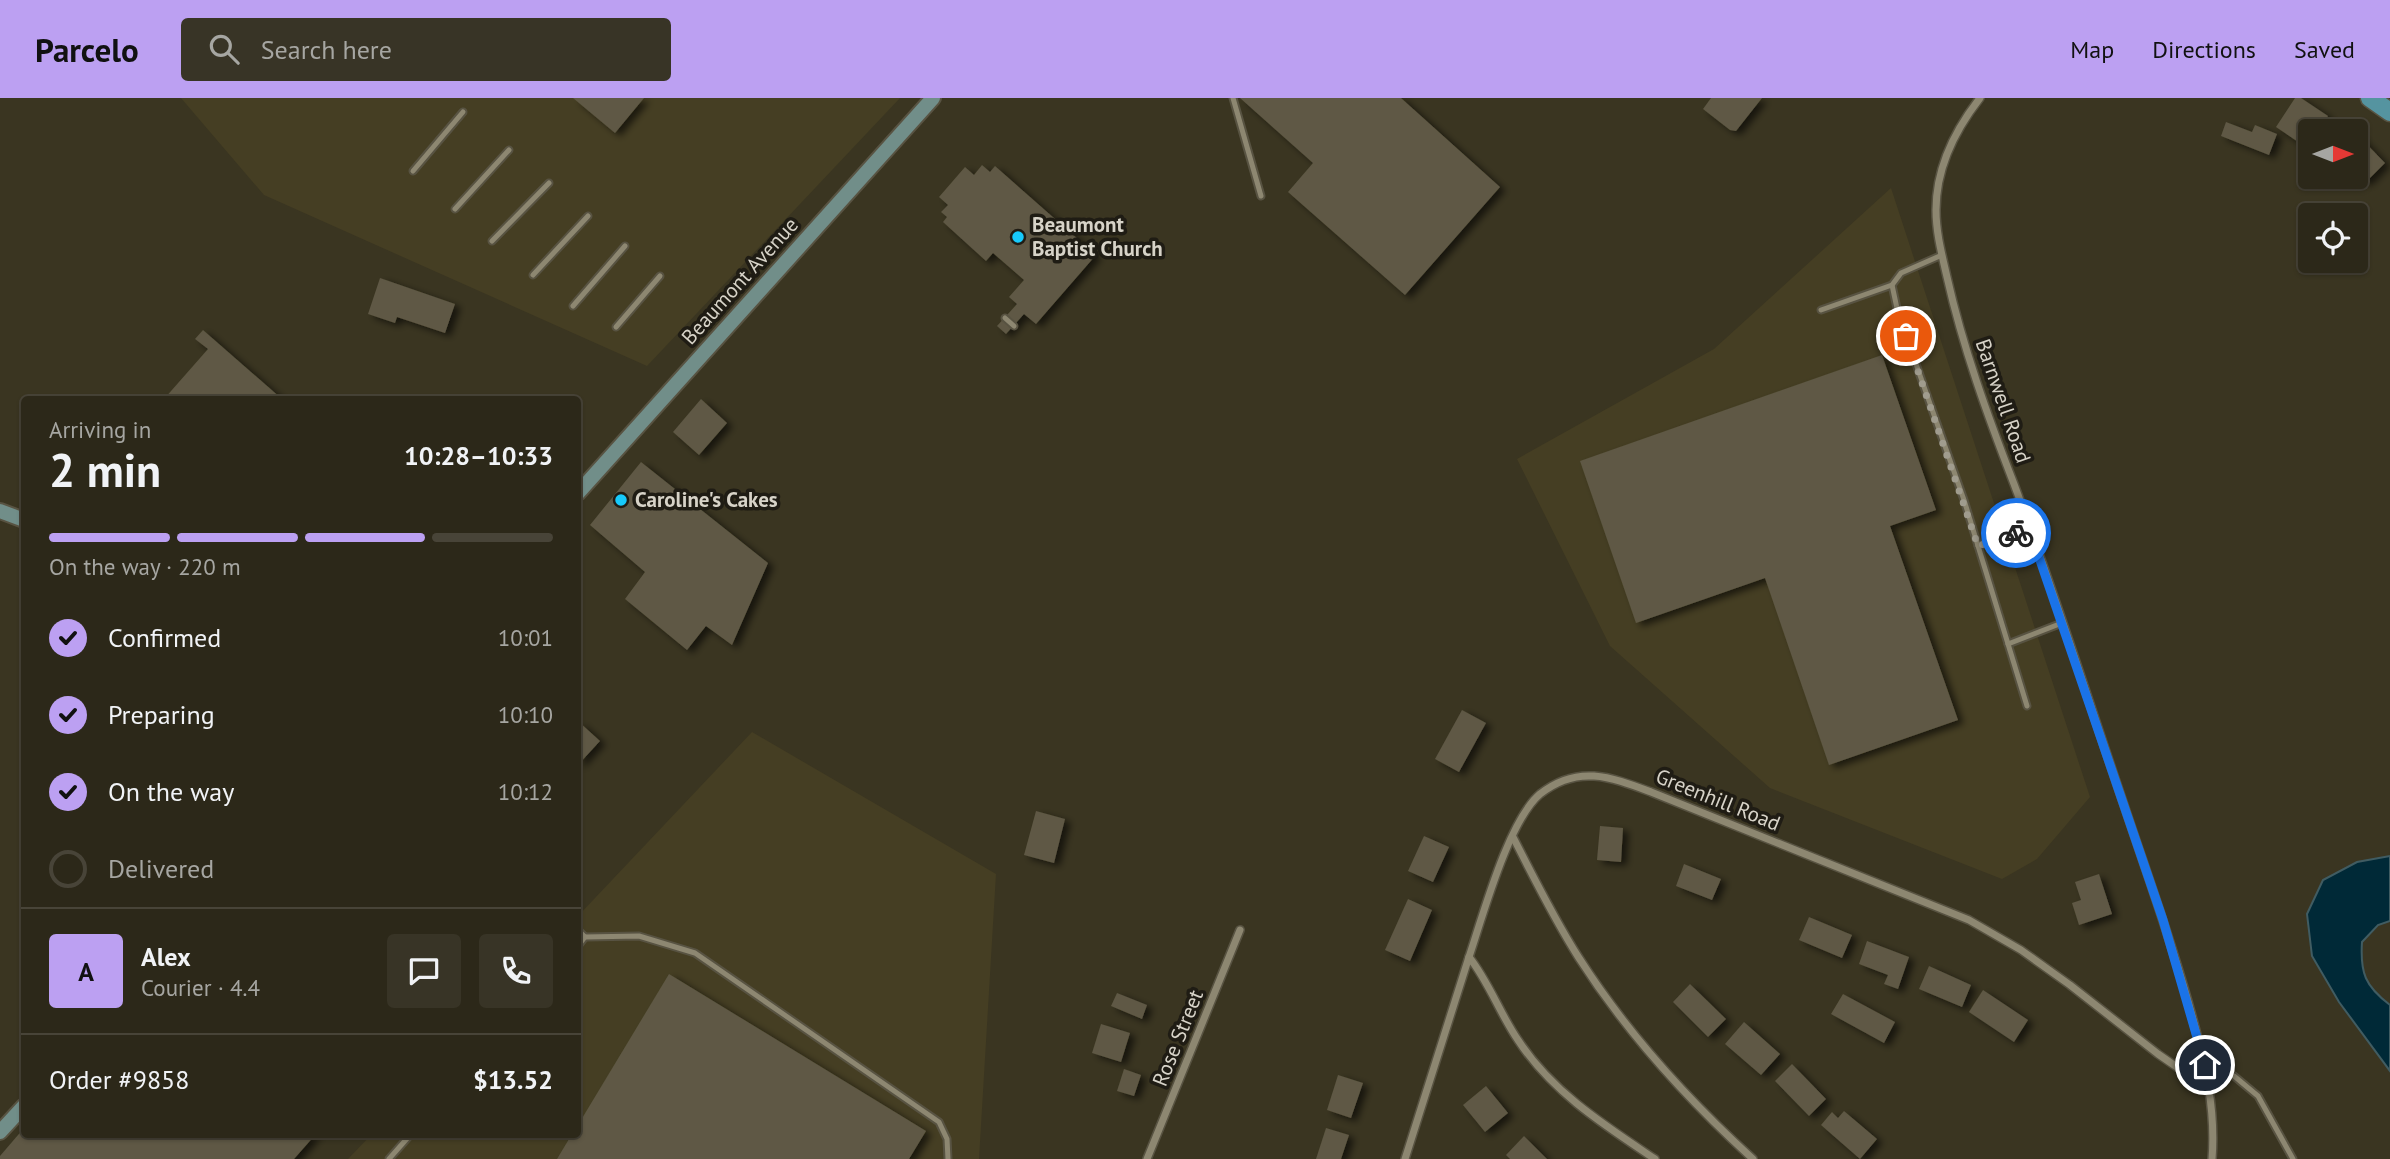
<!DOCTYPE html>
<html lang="en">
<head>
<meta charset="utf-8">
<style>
	:root { --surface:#2c2819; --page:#383426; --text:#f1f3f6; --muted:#a6a6a2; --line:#484438; --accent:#bca0f2 }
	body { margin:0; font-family:"PT Sans",sans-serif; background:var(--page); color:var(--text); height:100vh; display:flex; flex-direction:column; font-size:26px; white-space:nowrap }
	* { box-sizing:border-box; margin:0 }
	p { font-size:23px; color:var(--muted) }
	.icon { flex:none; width:38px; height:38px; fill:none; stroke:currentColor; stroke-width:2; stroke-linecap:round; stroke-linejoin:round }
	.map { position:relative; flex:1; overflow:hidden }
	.panel { position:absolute; left:21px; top:298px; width:560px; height:742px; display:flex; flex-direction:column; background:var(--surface); border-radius:7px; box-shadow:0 2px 5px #0004,0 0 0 2px var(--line) }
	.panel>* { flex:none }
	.needle { width:46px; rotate:90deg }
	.controls { position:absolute; left:2298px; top:21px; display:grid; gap:14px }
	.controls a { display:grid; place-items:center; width:70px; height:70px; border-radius:7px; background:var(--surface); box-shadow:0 2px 5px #0004,0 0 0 2px var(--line); font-size:35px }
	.pin { position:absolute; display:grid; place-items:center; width:60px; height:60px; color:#fff; margin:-30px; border:4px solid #fff; border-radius:50%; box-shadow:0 2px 7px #0007 }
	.courier { position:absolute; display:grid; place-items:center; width:70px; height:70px; margin:-35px; border:5px solid #1a73e8; border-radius:50%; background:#fff; color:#222; box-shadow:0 2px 9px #0007 }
	.summary em { font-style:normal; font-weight:800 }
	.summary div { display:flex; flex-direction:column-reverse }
	.summary { display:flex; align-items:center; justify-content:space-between; height:119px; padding:0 28px }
	h1 { font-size:46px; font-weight:800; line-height:52px }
	.bar { display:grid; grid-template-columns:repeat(4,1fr); gap:10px 7px; align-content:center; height:84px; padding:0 28px }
	.bar i { height:9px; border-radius:5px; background:var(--line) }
	.bar .selected { background:var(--accent) }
	.bar p { grid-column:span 4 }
	.line { display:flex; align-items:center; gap:18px; padding:0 28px; border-top:2px solid var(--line) }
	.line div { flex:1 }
	.round { display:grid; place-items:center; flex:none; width:74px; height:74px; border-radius:7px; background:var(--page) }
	ol { padding:0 28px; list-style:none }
	li { display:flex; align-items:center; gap:21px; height:77px }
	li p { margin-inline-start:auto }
	li .icon { padding:7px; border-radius:50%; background:var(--accent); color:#111; stroke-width:4 }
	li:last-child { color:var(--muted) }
	li i { width:38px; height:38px; border:4px solid var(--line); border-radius:50% }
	header { display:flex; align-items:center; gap:42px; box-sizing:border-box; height:98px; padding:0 35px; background:var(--accent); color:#111 }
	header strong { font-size:33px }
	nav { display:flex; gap:38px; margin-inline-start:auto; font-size:24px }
	.search { width:490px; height:63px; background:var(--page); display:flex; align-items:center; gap:18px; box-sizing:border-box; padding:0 24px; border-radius:7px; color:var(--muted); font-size:26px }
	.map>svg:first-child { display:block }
</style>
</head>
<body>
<header>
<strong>Parcelo</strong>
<div class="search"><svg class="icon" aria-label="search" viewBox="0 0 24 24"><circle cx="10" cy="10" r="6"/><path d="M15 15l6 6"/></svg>Search here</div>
<nav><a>Map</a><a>Directions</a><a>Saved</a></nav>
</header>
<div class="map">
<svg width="2390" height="1061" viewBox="0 0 2390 1061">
	<defs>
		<filter id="shadow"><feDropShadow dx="5.5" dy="3.5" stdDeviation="3.5" flood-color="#0009"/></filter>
	</defs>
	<rect width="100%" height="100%" fill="#3a3521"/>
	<g fill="#453e23">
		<polygon points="181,0 900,0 647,268 264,97"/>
		<polygon points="1891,90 2090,699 2037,761 2002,781 1770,690 1610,548 1517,361 1714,251"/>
		<polygon points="752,634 996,776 979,1061 348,1061 372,1036 578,1036 578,818"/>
	</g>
	<path fill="#002937" stroke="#405c62" stroke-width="2" d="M2390 758V823L2378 827 2362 844C2360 875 2365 888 2390 907V973L2339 904 2312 858 2307 816 2323 782 2357 764Z"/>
	<g fill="#5e5844" filter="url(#shadow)">
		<polygon points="573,0 644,0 615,35"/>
		<polygon points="1240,0 1401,0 1500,89 1405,197 1288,94 1313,65"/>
		<polygon points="1711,0 1762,0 1736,33 1730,32 1703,11"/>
		<polygon points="2295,0 2301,0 2328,18 2318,33 2310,33 2310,45 2307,50 2276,29"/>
		<polygon points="2226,24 2252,34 2255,27 2277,36 2269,57 2221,38"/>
		<polygon points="2356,35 2385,65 2365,85 2356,75"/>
		<polygon points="982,67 990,74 995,68 1096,157 1036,226 1024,216 1006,236 997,228 1017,206 1009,199 1024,182 993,155 986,163 943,124 947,119 941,114 948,107 939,99 965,69 974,77"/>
		<polygon points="380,180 455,206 445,235 397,219 395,225 368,216"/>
		<polygon points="203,232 282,301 164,301 208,251 195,241"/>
		<polygon points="1882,257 1936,412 1890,428 1958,622 1829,667 1765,480 1636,525 1580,363"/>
		<polygon points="701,301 727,325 699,357 673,334"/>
		<polygon points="641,364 768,465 732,547 706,528 687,552 625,501 645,474 590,427"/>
		<polygon points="1462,612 1486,625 1459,674 1435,661"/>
		<polygon points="578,623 600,643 578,667"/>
		<polygon points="1036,713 1065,721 1054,765 1024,757"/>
		<polygon points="1600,728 1623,730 1621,764 1597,762"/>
		<polygon points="1424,738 1449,749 1433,784 1408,773"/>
		<polygon points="1684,766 1721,781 1712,802 1676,788"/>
		<polygon points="2099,776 2112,816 2079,827 2072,805 2081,802 2075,784"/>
		<polygon points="1408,801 1432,812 1410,863 1385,852"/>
		<polygon points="1809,819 1852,837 1842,860 1799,842"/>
		<polygon points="1867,843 1909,859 1898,891 1884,886 1888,877 1859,866"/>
		<polygon points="1929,868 1971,887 1962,909 1919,891"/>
		<polygon points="669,876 926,1033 909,1061 557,1061 572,1036 578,1036 578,1027"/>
		<polygon points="1690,886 1726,921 1708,939 1673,904"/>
		<polygon points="1983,892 2028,922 2014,944 1969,914"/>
		<polygon points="1117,895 1147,907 1142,921 1111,908"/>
		<polygon points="1843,896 1895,924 1884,945 1831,916"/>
		<polygon points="1744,924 1780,956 1761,977 1725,946"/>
		<polygon points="1101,926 1130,935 1121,964 1092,955"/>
		<polygon points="1792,966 1826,1001 1809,1018 1775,983"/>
		<polygon points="1124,971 1141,977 1134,998 1117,993"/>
		<polygon points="1338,977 1363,985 1351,1020 1327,1012"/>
		<polygon points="1486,988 1508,1015 1485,1034 1463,1007"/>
		<polygon points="1844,1013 1877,1041 1860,1061 1821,1027 1832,1014 1838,1020"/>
		<polygon points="24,1030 24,1036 316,1036 294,1061 0,1061 0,1058"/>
		<polygon points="1326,1030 1349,1037 1341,1061 1316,1061"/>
		<polygon points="1524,1038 1547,1061 1510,1061 1506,1057"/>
	</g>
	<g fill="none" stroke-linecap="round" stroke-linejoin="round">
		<defs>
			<g id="lane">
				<polyline points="1233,0 1261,98"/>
				<polyline points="413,73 463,14"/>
				<polyline points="455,111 509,52"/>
				<polyline points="492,143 549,85"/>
				<polyline points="1942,157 1901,175 1892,187 1898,215 1964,402 2027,608"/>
				<polyline points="533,177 588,118"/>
				<polyline points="573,208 625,148"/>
				<polyline points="1821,212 1892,187"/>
				<polyline points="1005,220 1014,228"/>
				<polyline points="616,229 660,178"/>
				<polyline points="1978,448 2029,430"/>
				<polyline points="2008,546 2062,525"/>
				<polyline points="578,832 585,839 578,848"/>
				<polyline points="585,839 639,838 695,855 939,1024 947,1041 948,1061"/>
				<polyline points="2205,967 2234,978 2258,998 2293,1061"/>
				<polyline points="389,1061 411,1036"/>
			</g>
			<g id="street">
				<path d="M1980 0C1955 32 1936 71 1936 112 1936 135 1942 157 1947 179 1963 250 1988 319 2014 386 2054 493 2088 602 2125 710 2148 779 2173 847 2192 918 2205 965 2216 1011 2212 1061"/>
				<path d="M1513 739C1534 780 1554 821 1579 860 1627 935 1687 1001 1753 1061"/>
				<path d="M1469 859C1489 884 1500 916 1518 942 1552 994 1604 1027 1655 1061"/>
				<polyline points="1147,1061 1240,832"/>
				<path d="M1405 1061C1426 994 1447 928 1468 862 1482 821 1508 723 1540 696 1578 666 1611 679 1651 694L1969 822 2021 852 2070 887 2158 956 2210 992"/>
			</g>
			<g id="secondary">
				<polyline points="578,395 933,0"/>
				<polyline points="0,413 24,422"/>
				<polyline points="0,1034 24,1008"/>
			</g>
			<polyline id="primary" points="2370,0 2390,14"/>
		</defs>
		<use href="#lane" stroke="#585342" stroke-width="9"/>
		<use href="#street" stroke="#585342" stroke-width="10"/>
		<use href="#secondary" stroke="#585342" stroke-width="18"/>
		<use href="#primary" stroke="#585342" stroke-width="21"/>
		<use href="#lane" stroke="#8d8771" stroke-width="5"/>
		<use href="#street" stroke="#8d8771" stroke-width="7"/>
		<use href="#secondary" stroke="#718e89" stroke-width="14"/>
		<use href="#primary" stroke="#5594a0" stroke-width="18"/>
	</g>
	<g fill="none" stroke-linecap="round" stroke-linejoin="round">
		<polyline stroke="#a09c8e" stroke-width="7" stroke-dasharray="0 12.6" points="1906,238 1978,448 2016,435"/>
		<polyline stroke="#1a73e8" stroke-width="9" points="2016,435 2029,430 2163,822 2205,967"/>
	</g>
	<g fill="#17cafb" stroke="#1f1c14" stroke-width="2.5">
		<circle cx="1018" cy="139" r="7"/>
		<circle cx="621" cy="402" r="7"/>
	</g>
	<g text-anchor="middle" stroke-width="7" stroke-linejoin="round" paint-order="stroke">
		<g font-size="21" font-weight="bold" fill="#d7d3c8" stroke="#1f1c14" text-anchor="start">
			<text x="1032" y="134">Beaumont<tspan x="1032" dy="24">Baptist Church</tspan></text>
			<text x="635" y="409">Caroline's Cakes</text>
		</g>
		<g font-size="21" fill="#d7d3c8" stroke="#1f1c14">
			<text transform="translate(740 183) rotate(-48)" y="7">Beaumont Avenue</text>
			<text transform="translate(2003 303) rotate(71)" y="7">Barnwell Road</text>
			<text transform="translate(1718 702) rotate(22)" y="7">Greenhill Road</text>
			<text transform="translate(1178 940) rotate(-68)" y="7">Rose Street</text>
		</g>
	</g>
</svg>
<div class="controls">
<a><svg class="needle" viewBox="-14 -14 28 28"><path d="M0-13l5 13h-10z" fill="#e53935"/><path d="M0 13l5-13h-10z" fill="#a6a6a2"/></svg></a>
<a><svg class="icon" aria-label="locate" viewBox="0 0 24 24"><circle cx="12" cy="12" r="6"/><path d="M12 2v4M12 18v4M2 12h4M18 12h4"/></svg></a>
</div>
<div class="pin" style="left:1906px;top:238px;background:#ea580c"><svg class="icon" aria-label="bag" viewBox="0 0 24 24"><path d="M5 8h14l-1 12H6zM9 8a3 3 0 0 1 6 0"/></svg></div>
<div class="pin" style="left:2205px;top:967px;background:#1f2937"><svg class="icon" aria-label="home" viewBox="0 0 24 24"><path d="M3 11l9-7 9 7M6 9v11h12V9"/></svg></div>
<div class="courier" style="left:2016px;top:435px"><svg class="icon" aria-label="bike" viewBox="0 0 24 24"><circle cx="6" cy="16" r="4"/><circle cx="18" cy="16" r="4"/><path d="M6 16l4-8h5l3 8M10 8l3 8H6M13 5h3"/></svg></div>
<section class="panel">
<div class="summary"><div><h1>2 min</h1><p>Arriving in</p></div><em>10:28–10:33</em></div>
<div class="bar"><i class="selected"></i><i class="selected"></i><i class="selected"></i><i></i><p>On the way · 220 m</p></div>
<ol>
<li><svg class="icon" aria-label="check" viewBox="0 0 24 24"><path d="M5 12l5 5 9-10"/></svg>Confirmed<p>10:01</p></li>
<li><svg class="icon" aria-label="check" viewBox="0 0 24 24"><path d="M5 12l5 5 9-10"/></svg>Preparing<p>10:10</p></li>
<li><svg class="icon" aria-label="check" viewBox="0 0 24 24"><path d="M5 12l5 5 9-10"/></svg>On the way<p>10:12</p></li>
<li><i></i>Delivered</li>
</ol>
<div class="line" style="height:126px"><b class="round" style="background:var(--accent);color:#111">A</b><div><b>Alex</b><p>Courier · 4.4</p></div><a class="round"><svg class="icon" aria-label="chat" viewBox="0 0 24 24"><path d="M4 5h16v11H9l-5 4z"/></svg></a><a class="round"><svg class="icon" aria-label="phone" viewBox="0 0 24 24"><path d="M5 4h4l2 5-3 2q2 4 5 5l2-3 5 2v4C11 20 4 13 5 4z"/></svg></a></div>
<div class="line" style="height:91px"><div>Order #9858</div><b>$13.52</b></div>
</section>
</div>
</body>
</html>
